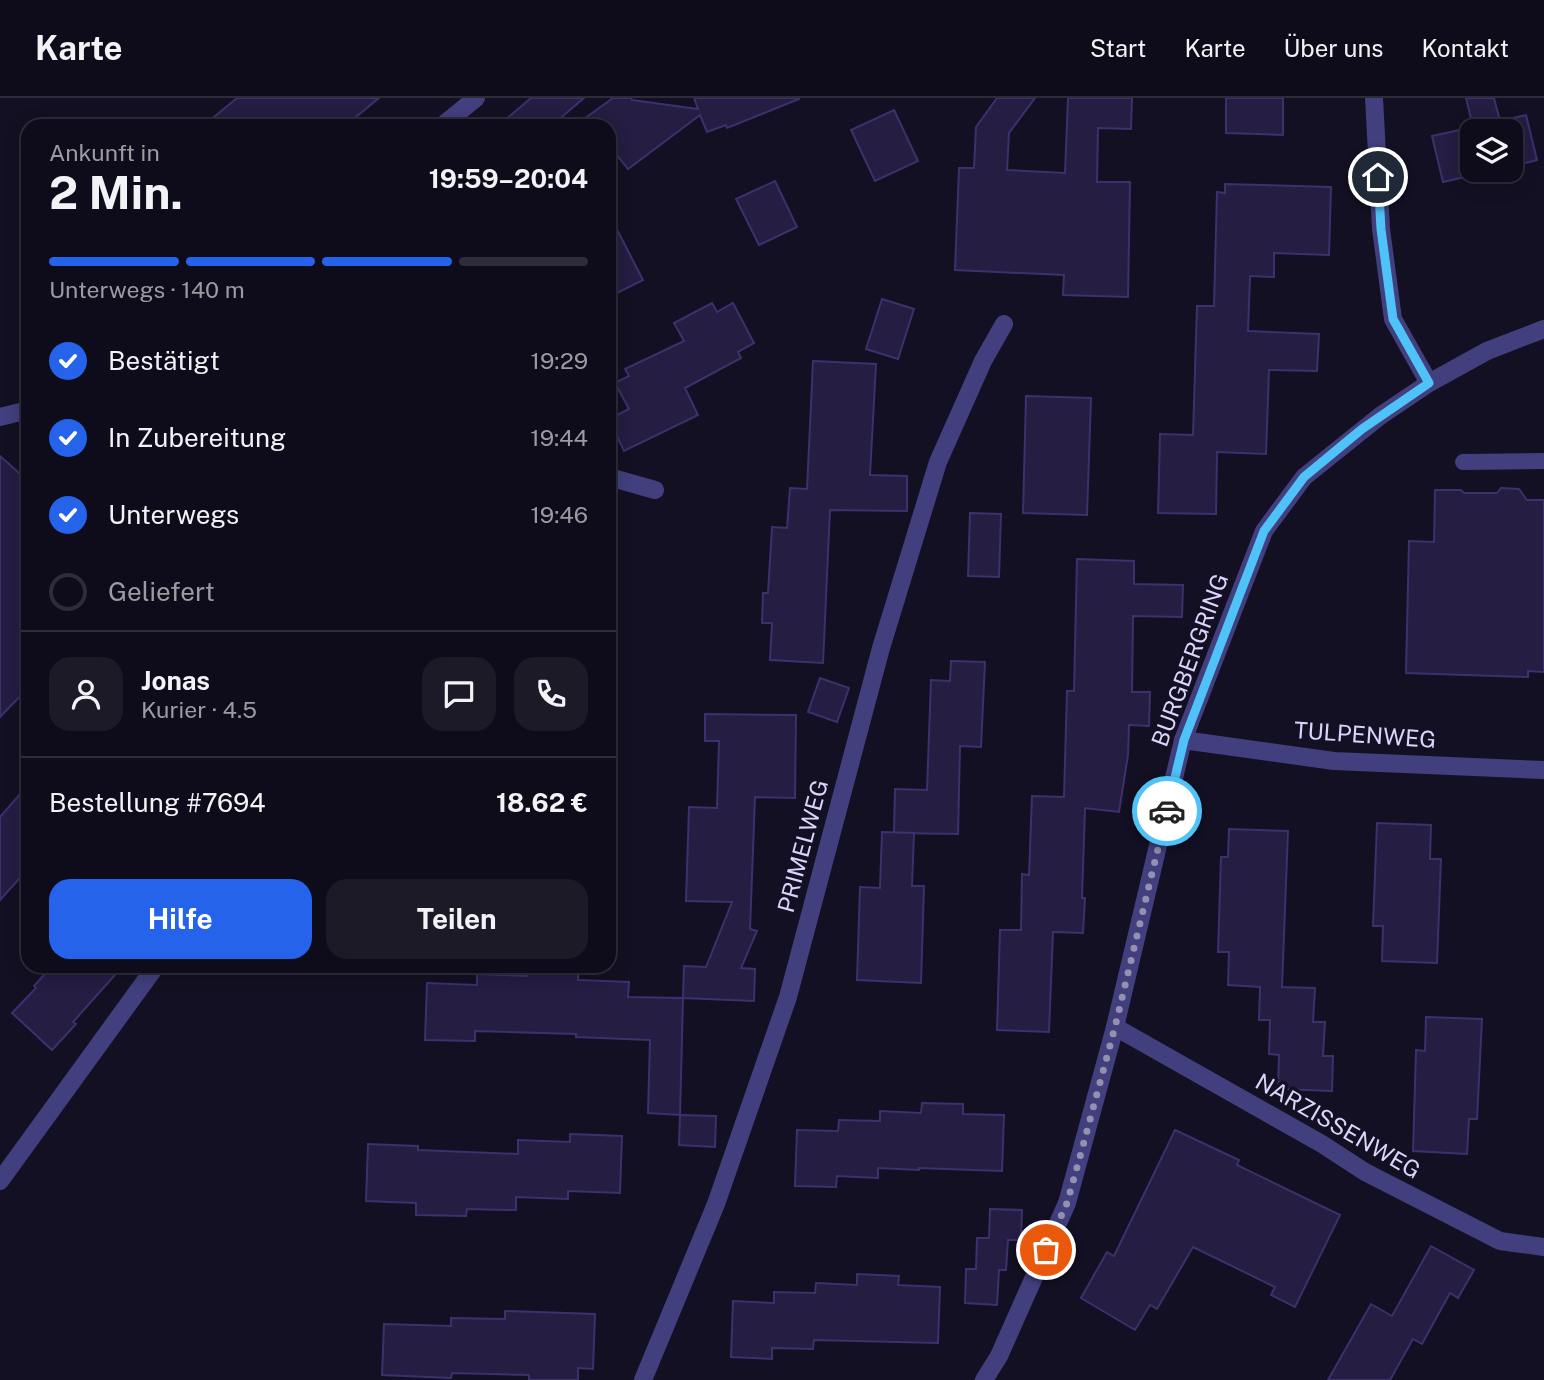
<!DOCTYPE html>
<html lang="de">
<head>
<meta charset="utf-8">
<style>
	:root { --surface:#0e0c1a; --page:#1c1a27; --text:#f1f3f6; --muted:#9b9ba2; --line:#2e2c39; --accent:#2563eb }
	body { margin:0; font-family:"Public Sans",sans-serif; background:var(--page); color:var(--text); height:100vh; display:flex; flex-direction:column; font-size:26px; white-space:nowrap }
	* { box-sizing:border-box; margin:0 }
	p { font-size:23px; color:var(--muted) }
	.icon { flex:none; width:38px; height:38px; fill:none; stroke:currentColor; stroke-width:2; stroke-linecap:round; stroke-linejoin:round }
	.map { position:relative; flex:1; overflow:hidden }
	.sheet { position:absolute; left:21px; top:21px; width:595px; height:854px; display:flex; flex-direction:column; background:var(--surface); border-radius:21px; box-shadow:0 4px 18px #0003,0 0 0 2px var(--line) }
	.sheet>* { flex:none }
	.fabs { position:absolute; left:1460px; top:21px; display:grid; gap:14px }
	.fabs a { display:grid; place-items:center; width:63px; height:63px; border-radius:14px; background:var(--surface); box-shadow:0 4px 18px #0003,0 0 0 2px var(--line); font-size:35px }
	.pin { position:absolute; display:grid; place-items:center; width:60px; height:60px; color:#fff; margin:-30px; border:4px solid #fff; border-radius:50%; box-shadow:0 2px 7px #0007 }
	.courier { position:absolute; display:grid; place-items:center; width:70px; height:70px; margin:-35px; border:5px solid #4fc3f7; border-radius:50%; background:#fff; color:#222; box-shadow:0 2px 9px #0007 }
	.overview em { font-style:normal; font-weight:700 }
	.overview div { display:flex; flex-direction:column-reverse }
	.overview { display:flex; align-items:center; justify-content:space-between; height:119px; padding:0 28px }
	h1 { font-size:46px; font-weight:700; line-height:52px }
	.bar { display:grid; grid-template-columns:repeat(4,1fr); gap:10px 7px; align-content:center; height:84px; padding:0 28px }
	.bar i { height:9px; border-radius:5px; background:var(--line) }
	.bar .current { background:var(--accent) }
	.bar p { grid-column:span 4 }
	.line { display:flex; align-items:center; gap:18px; padding:0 28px; border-top:2px solid var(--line) }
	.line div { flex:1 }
	.round { display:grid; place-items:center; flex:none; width:74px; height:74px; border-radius:21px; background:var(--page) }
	ol { padding:0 28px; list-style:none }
	li { display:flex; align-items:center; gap:21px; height:77px }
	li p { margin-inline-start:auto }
	li .icon { padding:7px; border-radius:50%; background:var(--accent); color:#fff; stroke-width:4 }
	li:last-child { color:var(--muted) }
	li i { width:38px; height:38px; border:4px solid var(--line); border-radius:50% }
	.action { display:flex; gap:14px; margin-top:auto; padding:14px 28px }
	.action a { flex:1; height:80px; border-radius:21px; background:var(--accent); color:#fff; font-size:28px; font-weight:700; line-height:80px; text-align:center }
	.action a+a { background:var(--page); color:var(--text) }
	header { display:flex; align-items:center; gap:42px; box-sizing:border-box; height:98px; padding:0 35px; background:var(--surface); border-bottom:2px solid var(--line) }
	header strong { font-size:33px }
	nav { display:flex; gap:38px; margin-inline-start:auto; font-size:24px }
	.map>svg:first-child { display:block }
</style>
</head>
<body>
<header>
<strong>Karte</strong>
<nav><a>Start</a><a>Karte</a><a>Über uns</a><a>Kontakt</a></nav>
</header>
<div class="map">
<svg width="1544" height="1282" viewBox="0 0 1544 1282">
	<rect width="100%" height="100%" fill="#131023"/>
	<g fill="#251d42" stroke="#3c316c" stroke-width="2">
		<polygon points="237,0 379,0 345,28 203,28"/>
		<polygon points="531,0 584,0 551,28 498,28"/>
		<polygon points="613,0 631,0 632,2 698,11 694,0 799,0 799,1 727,30 726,27 707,34 700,17 628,71 609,47 609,28 574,28"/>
		<polygon points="997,0 1035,0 1009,35 1007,72 1065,75 1068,0 1132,0 1131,31 1098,30 1097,84 1130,84 1128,199 1063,197 1064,177 955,172 959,70 974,70 976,29"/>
		<polygon points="1226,0 1283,0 1283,37 1226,35"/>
		<polygon points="1466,0 1494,0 1500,23 1526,17 1537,62 1510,69 1510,33 1472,33 1472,72 1496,72 1443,84 1432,38 1473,29"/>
		<polygon points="894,12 918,63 875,83 851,32"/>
		<polygon points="775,83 797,129 759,147 736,101"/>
		<polygon points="1225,86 1331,89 1329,157 1274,155 1274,179 1250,178 1248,233 1319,236 1317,273 1269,272 1266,356 1217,354 1216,416 1158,415 1160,336 1193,337 1197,208 1214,208 1217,94 1225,95"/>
		<polygon points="609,116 643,182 609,199"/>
		<polygon points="882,201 914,211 898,261 866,251"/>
		<polygon points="712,205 717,214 733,205 754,245 738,254 741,260 685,290 698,317 624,353 609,321 629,311 615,285 629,278 625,271 684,243 674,225"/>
		<polygon points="813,263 876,266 870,377 907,378 907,413 830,412 823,565 770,562 772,525 762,525 763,495 768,495 772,429 787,430 790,390 807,391"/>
		<polygon points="1026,298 1091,300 1087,417 1023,415"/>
		<polygon points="0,358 28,383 28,590 0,619"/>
		<polygon points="1501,390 1519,391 1527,402 1544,402 1544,574 1528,573 1528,579 1406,575 1409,443 1434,444 1435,392 1461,392 1464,395 1497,395"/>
		<polygon points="970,415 1001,416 999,479 968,478"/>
		<polygon points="1077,461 1134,463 1134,486 1183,487 1182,519 1133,518 1132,594 1150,594 1149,628 1129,627 1128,657 1119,714 1085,710 1082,800 1085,800 1083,835 1053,834 1049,934 997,932 1000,832 1021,832 1022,776 1029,777 1032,698 1064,699 1067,593 1074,593"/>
		<polygon points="951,563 985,564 981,649 960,648 958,736 894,735 895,691 927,692 931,582 950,583"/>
		<polygon points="820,580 849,590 837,624 808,614"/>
		<polygon points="705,616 796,617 795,700 755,699 750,831 757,833 741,870 755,871 754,903 683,900 684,868 706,869 732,804 686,803 689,709 717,710 719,643 705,643"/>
		<polygon points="28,687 28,771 0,802 0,719"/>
		<polygon points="1377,725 1431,727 1430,761 1441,761 1437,865 1382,863 1383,828 1373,828"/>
		<polygon points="1229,731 1288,733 1282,889 1315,890 1313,924 1325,924 1323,958 1333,958 1332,993 1278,991 1279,957 1269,956 1270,922 1259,922 1260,889 1228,887 1229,854 1218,854 1221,759 1228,759"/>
		<polygon points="882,734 914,735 912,788 924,788 921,885 857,882 860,789 880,790"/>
		<polygon points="52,868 123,868 73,924 76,926 52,952 12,915 36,890 34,888"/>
		<polygon points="527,869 578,871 578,882 629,884 628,899 683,900 680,1017 648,1015 650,942 576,939 576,936 475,933 475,943 425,942 427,885 477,887 477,876 527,878"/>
		<polygon points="1426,919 1482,921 1477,1021 1469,1021 1467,1056 1413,1053 1416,952 1425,953"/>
		<polygon points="922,1005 963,1006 963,1016 1004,1017 1002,1073 919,1070 919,1072 878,1070 878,1080 837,1078 836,1089 795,1088 797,1032 838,1033 839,1022 880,1023 880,1013 921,1015"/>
		<polygon points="680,1017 716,1018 715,1049 679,1047"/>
		<polygon points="1175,1032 1239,1062 1237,1067 1340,1117 1295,1209 1271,1197 1275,1189 1193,1149 1157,1211 1150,1207 1135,1232 1081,1200 1107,1154 1114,1158"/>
		<polygon points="570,1036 622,1038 620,1095 568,1093 568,1101 516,1099 516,1112 467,1111 466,1118 416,1117 416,1105 366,1103 368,1046 418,1048 418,1052 518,1056 518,1042 570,1044"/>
		<polygon points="990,1111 1022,1112 1021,1142 1008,1142 1006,1172 999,1172 997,1207 965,1205 966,1171 976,1171 977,1140 989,1140"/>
		<polygon points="1431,1148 1474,1172 1458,1200 1450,1195 1422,1246 1413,1241 1390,1282 1328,1282 1371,1206 1392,1218"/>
		<polygon points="857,1176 899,1178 898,1187 940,1189 938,1245 814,1242 813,1251 772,1250 772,1261 731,1259 733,1203 774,1205 774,1194 815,1195 816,1185 857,1187"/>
		<polygon points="505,1213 595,1216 593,1271 578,1270 578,1282 529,1282 529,1277 452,1275 451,1280 382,1277 384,1226 451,1228 451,1220 505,1221"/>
	</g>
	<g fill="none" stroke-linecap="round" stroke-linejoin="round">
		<polyline stroke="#413f7e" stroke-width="16" points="1463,364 1544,363"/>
		<g stroke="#413f7e" stroke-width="18">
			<polyline points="1374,0 1381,131 1393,221 1429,285"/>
			<polyline points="442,28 476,0"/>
			<polyline points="0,319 28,312"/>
			<polyline points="609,379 655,392"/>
			<polyline points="1183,642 1334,663 1544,672"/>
			<polyline points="1115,929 1322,1046 1365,1074 1500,1143 1544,1149"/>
			<polyline points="0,1083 156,868"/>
			<polyline points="643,1282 716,1106 788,899 881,550 938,364 983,263 1004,226"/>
			<polyline points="984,1282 999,1258 1067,1105 1115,929 1183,642 1264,433 1304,379 1380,318 1429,285 1487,253 1544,231"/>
		</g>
	</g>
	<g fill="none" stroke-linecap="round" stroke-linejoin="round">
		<polyline stroke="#9490b0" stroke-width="7" stroke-dasharray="0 12.6" points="1046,1152 1067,1105 1081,1055 1115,929 1167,713"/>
		<polyline stroke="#4fc3f7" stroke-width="9" points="1167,713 1184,642 1264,433 1304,379 1362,331 1429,285 1393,221 1381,131 1378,79"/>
	</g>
	<g text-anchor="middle" stroke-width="7" stroke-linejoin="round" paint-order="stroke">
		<g font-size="23" fill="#d9d5fc" stroke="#131023">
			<text transform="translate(1190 562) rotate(-70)" y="8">BURGBERGRING</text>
			<text transform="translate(1365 637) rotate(4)" y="8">TULPENWEG</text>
			<text transform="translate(803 748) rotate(-75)" y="8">PRIMELWEG</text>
			<text transform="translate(1338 1028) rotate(30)" y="8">NARZISSENWEG</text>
		</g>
	</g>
</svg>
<div class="fabs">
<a><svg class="icon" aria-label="layers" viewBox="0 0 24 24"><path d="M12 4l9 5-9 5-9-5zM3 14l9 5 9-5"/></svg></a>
</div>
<div class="pin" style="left:1046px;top:1152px;background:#ea580c"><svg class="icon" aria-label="bag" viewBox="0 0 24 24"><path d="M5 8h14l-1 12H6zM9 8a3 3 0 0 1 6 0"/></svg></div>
<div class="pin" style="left:1378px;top:79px;background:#1f2937"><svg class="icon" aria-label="home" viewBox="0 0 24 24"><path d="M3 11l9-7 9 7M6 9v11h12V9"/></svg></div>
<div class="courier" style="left:1167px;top:713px"><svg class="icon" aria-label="car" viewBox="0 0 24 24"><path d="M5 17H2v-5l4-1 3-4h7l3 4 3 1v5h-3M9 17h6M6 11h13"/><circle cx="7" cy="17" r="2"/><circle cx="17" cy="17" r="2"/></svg></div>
<section class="sheet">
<div class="overview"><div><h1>2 Min.</h1><p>Ankunft in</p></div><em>19:59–20:04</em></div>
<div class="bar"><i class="current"></i><i class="current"></i><i class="current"></i><i></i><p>Unterwegs · 140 m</p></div>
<ol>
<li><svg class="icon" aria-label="check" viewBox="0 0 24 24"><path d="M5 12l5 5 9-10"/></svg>Bestätigt<p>19:29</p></li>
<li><svg class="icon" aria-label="check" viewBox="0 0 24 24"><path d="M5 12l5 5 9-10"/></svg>In Zubereitung<p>19:44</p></li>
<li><svg class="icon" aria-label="check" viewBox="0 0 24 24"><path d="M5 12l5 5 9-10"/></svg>Unterwegs<p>19:46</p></li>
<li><i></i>Geliefert</li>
</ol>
<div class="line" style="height:126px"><a class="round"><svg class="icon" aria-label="person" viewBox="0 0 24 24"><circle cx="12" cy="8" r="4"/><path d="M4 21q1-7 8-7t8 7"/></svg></a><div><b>Jonas</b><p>Kurier · 4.5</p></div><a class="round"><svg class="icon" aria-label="chat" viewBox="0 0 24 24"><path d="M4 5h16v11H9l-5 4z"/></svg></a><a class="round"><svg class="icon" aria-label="phone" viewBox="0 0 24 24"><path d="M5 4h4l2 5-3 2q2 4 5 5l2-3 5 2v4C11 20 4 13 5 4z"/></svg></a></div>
<div class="line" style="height:91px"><div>Bestellung #7694</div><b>18.62 €</b></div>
<div class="action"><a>Hilfe</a><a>Teilen</a></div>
</section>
</div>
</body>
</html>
